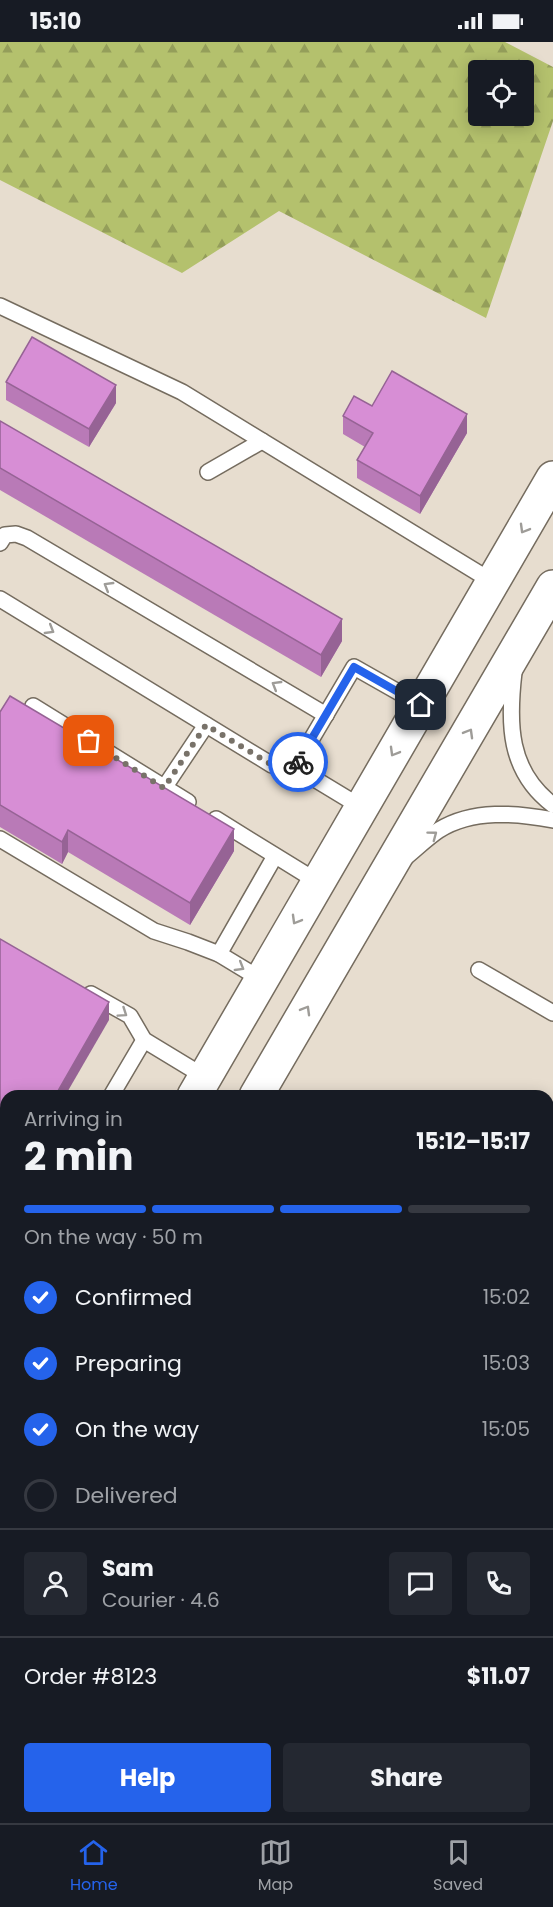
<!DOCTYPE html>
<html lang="en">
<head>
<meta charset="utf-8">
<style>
	:root { --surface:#171b24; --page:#242831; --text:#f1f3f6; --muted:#9ea1a6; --line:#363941; --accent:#2563eb }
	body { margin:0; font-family:Poppins,sans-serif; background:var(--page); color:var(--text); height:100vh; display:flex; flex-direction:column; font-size:22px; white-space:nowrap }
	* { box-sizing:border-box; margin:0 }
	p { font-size:20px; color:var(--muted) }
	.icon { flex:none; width:33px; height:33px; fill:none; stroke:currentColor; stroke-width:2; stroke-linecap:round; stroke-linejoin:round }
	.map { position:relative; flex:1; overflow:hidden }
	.sheet { position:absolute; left:0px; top:1048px; width:554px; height:734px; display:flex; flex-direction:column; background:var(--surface); border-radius:18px 18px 0 0; box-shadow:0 3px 15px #0003 }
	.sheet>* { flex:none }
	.controls { position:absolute; left:468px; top:18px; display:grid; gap:12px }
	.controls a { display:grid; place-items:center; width:66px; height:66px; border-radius:6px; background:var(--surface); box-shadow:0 3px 15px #0003; font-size:30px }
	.pin { position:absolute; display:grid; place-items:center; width:51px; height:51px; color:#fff; margin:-26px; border-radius:12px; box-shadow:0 3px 9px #0006 }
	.courier { position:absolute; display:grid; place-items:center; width:60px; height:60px; margin:-30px; border:4px solid #2563eb; border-radius:50%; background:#fff; color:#222; box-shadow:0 2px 8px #0007 }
	.head em { font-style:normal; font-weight:700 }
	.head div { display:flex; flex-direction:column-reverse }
	.head { display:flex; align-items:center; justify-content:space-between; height:102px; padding:0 24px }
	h1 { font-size:39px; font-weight:700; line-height:45px }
	.bar { display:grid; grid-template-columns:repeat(4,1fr); gap:9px 6px; align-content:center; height:72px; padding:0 24px }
	.bar i { height:8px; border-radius:4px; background:var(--line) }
	.bar .active { background:var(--accent) }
	.bar p { grid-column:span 4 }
	.line { display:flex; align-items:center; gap:15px; padding:0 24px; border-top:2px solid var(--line) }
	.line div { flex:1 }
	.round { display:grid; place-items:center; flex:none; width:63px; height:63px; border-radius:6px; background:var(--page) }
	ol { padding:0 24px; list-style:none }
	li { display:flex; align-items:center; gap:18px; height:66px }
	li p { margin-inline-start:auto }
	li .icon { padding:6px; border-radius:50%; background:var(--accent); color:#fff; stroke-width:4 }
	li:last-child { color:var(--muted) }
	li i { width:33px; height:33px; border:3px solid var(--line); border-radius:50% }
	.button { display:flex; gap:12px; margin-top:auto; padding:12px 24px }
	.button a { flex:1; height:69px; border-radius:6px; background:var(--accent); color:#fff; font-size:24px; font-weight:700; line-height:69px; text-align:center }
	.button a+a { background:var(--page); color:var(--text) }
	.status { display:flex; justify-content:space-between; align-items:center; height:42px; padding:0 30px; background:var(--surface); direction:ltr }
	.status svg { height:16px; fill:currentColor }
	.dock { display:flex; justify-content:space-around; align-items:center; height:84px; border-top:2px solid var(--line); background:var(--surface); font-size:16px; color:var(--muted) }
	.dock a { display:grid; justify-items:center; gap:3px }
	.dock .active { color:var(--accent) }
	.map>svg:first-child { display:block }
</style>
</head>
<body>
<div class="status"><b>15:10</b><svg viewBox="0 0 49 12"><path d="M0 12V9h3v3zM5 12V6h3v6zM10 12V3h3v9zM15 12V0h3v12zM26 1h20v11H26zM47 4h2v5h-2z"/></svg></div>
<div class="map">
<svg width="553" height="1781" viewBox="0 0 553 1781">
	<defs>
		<pattern id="forest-firs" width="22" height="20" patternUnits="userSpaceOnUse" patternTransform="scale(1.5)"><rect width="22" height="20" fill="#b4c16d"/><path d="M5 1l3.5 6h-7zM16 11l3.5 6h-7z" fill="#949e5a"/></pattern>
	</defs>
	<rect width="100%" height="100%" fill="#e7ddcf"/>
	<g fill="url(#forest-firs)" fill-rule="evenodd">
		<path d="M0 0H505L553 25V79L486 276 279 169 182 231 0 138ZM478 28H524V74H478Z"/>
		<polygon points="162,1776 464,1776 463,1781 162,1781"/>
	</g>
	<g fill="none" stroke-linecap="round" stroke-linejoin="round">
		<defs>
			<g id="lane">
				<polyline points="0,264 182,350 493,540"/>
				<polyline points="208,430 262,399"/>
				<polyline points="0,501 5,493 16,492 27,496 326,673"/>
				<polyline points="0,557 272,723 295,725"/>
				<path d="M514 630C508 681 508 729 553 763"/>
				<polyline points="33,664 188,760"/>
				<polyline points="164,746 206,683"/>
				<polyline points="361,765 295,725 354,625 421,663"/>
				<polyline points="216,777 318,840"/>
				<polyline points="0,797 154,889 188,900 219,912 262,938"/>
				<path d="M406 815C417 806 427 796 439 788 473 767 516 771 553 778"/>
				<polyline points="219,912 275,814"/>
				<polyline points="479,928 553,971"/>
				<polyline points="91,952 130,974 144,998 205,1035"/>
				<polyline points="111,1054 144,998"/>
				<polyline points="548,1232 553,1236"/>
				<polyline points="0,1242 6,1232"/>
				<polyline points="548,1269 553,1259"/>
				<polyline points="548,1329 553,1333"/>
				<polyline points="548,1417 553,1413"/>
				<polyline points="0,1571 6,1572"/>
				<polyline points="548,1619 553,1622"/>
				<polyline points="0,1656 6,1659"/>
				<polyline points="0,1698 6,1701"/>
				<polyline points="548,1702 553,1695"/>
				<polyline points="0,1773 14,1781"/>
				<polyline points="81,1781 84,1776"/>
				<polyline points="486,1781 490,1776"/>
			</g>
			<g id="highway">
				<polyline points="194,1054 553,436"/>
				<polyline points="256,1054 553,545"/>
				<polyline points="0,1389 6,1378"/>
				<polyline points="0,1497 6,1487"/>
			</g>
		</defs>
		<use href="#lane" stroke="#756c5f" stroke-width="18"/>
		<use href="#highway" stroke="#756c5f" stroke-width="36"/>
		<use href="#lane" stroke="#fff" stroke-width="15"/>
		<use href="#highway" stroke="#fff" stroke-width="33"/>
	</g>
	<g fill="#b97ab7">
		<polygon points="6,340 116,361 89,405 6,358"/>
		<polygon points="372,364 467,391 420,472 357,436 357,418 365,405 343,392 343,374"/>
		<polygon points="0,379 342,599 321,635 0,448"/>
		<polygon points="0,670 234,809 190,883 68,810 62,822 0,785"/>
		<polygon points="508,1776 548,1776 553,1781 508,1781"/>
	</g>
	<g fill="#966395">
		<polygon points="116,343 116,361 89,405 89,387"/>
		<polygon points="467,372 467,391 420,472 420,454"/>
		<polygon points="342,577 342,599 321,635 321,613"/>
		<polygon points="234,787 234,809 190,883 190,861"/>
		<polygon points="68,788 68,810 62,822 62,800"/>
		<polygon points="109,960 109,978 65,1054 55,1054"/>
		<polygon points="6,1139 6,1157 0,1168 0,1150"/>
	</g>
	<g fill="#d78ed5" stroke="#966395" stroke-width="1.5">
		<polygon points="32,295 116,343 89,387 6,340"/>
		<polygon points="392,329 467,372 420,454 357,418 373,391 343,374 354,354 372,364"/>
		<polygon points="0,379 342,577 321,613 0,426"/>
		<polygon points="10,654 234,787 190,861 68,788 62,800 0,763 0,670"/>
		<polygon points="0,897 109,960 55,1054 6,1054 6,1139 0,1150"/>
		<polygon points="553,1724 553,1781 519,1781 514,1776 548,1776 548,1730"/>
	</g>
	<defs><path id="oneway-chevron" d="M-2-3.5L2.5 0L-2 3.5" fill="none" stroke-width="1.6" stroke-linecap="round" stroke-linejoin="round" transform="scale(1.5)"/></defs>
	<g stroke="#9e9c98">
		<use href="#oneway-chevron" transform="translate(524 487) rotate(120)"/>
		<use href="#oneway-chevron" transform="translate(108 544) rotate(-149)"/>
		<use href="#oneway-chevron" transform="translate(50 588) rotate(31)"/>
		<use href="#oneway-chevron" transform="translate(276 643) rotate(-149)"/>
		<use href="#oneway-chevron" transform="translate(469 691) rotate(-60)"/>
		<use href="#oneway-chevron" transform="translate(394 710) rotate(120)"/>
		<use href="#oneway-chevron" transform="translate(433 793) rotate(-37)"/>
		<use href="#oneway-chevron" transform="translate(296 878) rotate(120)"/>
		<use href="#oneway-chevron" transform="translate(240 925) rotate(31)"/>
		<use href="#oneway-chevron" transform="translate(306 968) rotate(-60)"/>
		<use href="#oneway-chevron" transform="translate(123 971) rotate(34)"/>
	</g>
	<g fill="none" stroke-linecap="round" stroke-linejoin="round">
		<polyline stroke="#787269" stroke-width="6" stroke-dasharray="0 10.8" points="89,699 164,746 206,683 272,723 295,725 298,720"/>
		<polyline stroke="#2563eb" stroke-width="8" points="298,720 354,625 421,663"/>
	</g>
</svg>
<div class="controls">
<a><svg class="icon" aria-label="locate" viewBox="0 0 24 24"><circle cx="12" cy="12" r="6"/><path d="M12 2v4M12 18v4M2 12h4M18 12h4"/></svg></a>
</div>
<div class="pin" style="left:89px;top:699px;background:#ea580c"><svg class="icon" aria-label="bag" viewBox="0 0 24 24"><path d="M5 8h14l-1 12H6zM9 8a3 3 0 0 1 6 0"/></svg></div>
<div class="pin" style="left:421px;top:663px;background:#1f2937"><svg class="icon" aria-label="home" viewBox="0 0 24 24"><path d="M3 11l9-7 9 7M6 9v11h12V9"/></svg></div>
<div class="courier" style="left:298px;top:720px"><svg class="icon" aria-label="bike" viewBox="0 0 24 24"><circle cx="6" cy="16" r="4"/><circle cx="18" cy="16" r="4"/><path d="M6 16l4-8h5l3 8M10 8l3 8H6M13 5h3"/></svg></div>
<section class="sheet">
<div class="head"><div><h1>2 min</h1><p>Arriving in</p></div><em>15:12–15:17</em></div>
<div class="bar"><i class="active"></i><i class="active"></i><i class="active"></i><i></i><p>On the way · 50 m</p></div>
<ol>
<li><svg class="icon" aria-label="check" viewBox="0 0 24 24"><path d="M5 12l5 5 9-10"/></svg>Confirmed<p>15:02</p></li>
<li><svg class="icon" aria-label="check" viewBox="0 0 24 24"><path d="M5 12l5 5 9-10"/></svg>Preparing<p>15:03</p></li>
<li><svg class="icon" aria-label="check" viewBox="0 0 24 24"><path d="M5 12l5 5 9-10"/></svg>On the way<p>15:05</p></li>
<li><i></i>Delivered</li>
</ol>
<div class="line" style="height:108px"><a class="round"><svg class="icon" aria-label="person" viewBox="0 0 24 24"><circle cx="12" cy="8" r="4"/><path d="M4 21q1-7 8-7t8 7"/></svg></a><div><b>Sam</b><p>Courier · 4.6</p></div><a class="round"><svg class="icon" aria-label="chat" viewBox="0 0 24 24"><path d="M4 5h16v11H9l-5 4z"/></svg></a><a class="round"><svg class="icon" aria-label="phone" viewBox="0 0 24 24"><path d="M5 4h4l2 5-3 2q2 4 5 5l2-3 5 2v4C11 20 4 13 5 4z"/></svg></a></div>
<div class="line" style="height:78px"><div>Order #8123</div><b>$11.07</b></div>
<div class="button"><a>Help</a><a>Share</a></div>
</section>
</div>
<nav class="dock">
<a class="active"><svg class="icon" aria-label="home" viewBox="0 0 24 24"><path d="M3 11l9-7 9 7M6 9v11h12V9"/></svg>Home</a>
<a><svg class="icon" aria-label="map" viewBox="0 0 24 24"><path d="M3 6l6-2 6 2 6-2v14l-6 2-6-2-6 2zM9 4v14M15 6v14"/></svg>Map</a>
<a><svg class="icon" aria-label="saved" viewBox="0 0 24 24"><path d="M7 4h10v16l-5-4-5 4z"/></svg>Saved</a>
</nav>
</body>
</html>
